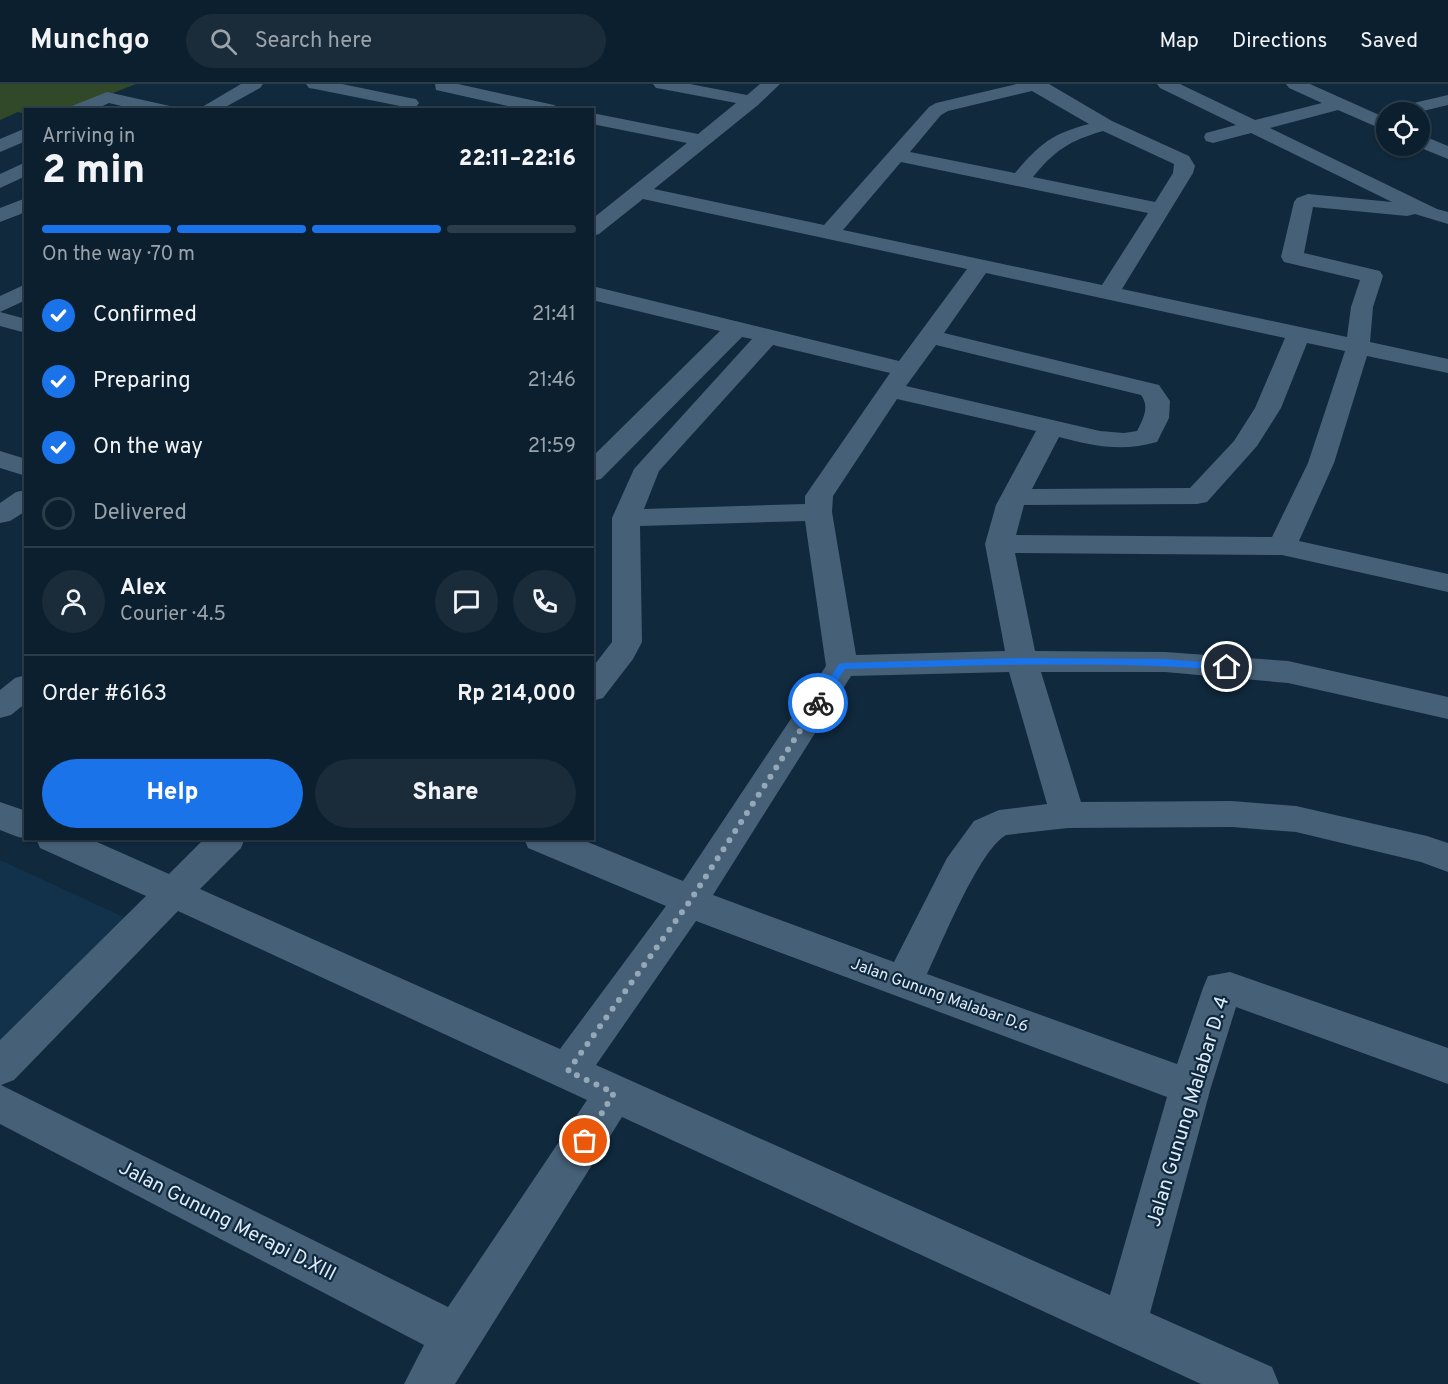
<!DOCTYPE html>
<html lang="en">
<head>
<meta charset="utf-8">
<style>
	:root { --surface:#0c1f2e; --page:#1a2c3a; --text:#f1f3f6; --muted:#9aa2aa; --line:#2c3d4a; --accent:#1a73e8 }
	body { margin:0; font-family:Overpass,sans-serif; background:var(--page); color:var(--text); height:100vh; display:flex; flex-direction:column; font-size:22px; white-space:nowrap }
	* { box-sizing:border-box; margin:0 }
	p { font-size:20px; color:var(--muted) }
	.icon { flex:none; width:33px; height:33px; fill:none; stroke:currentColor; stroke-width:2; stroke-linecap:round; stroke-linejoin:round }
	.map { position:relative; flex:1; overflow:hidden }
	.sheet { position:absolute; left:24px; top:24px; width:570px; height:732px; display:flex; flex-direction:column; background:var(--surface); border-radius:0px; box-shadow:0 2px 4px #0004,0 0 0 2px var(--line) }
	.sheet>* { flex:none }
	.fabs { position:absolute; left:1376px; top:18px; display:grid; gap:12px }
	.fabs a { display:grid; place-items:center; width:54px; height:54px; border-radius:50%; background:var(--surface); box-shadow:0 2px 4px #0004,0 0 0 2px var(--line); font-size:30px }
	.pin { position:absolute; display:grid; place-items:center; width:51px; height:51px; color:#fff; margin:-26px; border:3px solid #fff; border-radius:50%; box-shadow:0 2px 6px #0007 }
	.courier { position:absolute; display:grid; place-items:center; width:60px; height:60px; margin:-30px; border:4px solid #1a73e8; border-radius:50%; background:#fff; color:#222; box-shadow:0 2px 8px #0007 }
	.headline em { font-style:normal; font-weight:800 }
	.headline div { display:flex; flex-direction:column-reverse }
	.headline { display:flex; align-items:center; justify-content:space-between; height:102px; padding:0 18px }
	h1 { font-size:39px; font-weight:800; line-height:45px }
	.bar { display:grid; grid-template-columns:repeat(4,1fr); gap:9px 6px; align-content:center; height:72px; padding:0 18px }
	.bar i { height:8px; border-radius:4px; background:var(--line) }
	.bar .on { background:var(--accent) }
	.bar p { grid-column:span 4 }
	.line { display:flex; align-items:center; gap:15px; padding:0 18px; border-top:2px solid var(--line) }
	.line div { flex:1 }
	.round { display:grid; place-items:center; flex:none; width:63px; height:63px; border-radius:32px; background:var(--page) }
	ol { padding:0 18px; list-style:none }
	li { display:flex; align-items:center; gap:18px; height:66px }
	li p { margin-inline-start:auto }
	li .icon { padding:6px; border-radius:50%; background:var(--accent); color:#fff; stroke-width:4 }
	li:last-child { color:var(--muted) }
	li i { width:33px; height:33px; border:3px solid var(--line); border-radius:50% }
	.cta { display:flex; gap:12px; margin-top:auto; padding:12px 18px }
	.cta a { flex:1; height:69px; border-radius:36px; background:var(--accent); color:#fff; font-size:24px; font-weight:800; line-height:69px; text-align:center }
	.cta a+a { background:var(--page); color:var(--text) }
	header { display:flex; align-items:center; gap:36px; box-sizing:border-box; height:84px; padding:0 30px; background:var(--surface); border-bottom:2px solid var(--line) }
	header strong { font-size:28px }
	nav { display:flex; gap:33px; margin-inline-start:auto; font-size:21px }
	.search { width:420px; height:54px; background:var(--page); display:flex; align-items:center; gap:15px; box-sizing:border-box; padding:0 21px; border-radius:33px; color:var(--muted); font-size:22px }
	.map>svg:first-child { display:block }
</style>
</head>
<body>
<header>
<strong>Munchgo</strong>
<div class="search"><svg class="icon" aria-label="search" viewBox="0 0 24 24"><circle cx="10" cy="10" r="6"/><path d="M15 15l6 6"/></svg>Search here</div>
<nav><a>Map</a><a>Directions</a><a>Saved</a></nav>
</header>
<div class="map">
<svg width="1448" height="1300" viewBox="0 0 1448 1300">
	<rect width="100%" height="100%" fill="#10293d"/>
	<polygon fill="#12324b" points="0,776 130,836 0,967"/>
	<polygon fill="#314928" points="0,0 136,0 72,25 26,26 25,30 18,28 0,36"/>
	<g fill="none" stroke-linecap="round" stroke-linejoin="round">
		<g fill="#466077" fill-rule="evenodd">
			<polygon points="241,0 263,0 260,4 220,26 197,26"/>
			<polygon points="306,0 342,0 410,14 416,15 419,19 416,23 410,24 315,5 309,4"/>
			<polygon points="435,0 458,0 554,21 563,26 526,26 436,6"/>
			<path d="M653 0H690L747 11 760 0H780L758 21 654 105 824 141 929 23 936 19 1017 0H1049L1112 37 1189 72 1195 82 1193 89 1122 205 1347 253 1351 223 1360 196 1284 178 1281 173 1294 118 1297 114 1308 110 1392 118 1251 49 1213 59 1206 57 1204 53 1206 49 1236 41 1160 4 1157 0H1180L1255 36 1322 19 1289 4 1286 0H1310L1386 34V47L1338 26 1270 44 1437 125 1448 128V140L1415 130 1407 132 1313 123 1304 169 1380 187 1383 192 1373 223 1370 258 1448 275V289L1367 272 1334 379 1299 457 1448 490V508L1282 471 1015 469 1035 567 1165 568 1288 577 1448 613V635L1288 599 1165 588H1041L1081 718 1232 717 1296 722 1427 752 1448 759V788L1421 778 1296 748 1232 743 1068 744 1006 751C979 766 942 859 927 890L1177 980 1203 904 1208 892 1230 888 1448 964V1000L1236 923 1211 1003 1150 1229 1272 1283 1279 1300H1201L622 1033 455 1300H404L424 1261 0 1040V956L146 812 40 764 36 754H88L169 790 205 754H245L241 764 200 805 560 965 666 822 528 764 524 754H578L683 797 826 582 805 437 640 442 642 558 633 575 603 614 592 617V584L612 558V434L634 385 752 255 742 253 601 395 592 397V373L720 247 592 216V202L899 277 967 185 643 115 599 150 592 152V135L687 59 592 40V29L698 50 736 19 662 5 656 4ZM1032 7 1089 40C1051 50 1040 60 1015 89L910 68 941 31 948 27ZM1103 47 1174 80 1173 89 1155 118 1033 93C1055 66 1069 57 1103 47ZM901 78 1148 129 1102 201 843 146ZM986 189 1285 254 1255 324 1234 357 1190 404 1032 405 1059 353C1093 362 1122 368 1157 358L1169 334 1170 317 1159 301 944 249ZM1307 259 1345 267 1308 379 1272 453 1016 451 1024 421 1197 420 1207 418 1257 362 1281 324ZM773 261 890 289 805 412V420L644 425 659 387ZM936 261 1141 311C1150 323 1143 335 1137 347L1124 349 1100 347 906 302ZM897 315 1036 347 996 421 985 460 1005 567 856 571 832 428 833 412ZM1009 588 1047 720 999 726 974 737 947 774 894 878 713 811 851 592ZM178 827 587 1016 448 1223 1 1001 14 996ZM696 837 1167 1013 1110 1211 596 981Z"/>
			<polygon points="107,8 170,22 173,26 138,26 109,19 94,26 69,26 72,22"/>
			<polygon points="1448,11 1448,21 1419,28 1389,28 1392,24"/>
			<polygon points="26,44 26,57 0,68 0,55"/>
			<polygon points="1419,50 1448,62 1448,75 1416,62 1419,62"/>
			<polygon points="26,78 26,92 0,104 0,90"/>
			<polygon points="26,114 26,128 0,138 0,124"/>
			<polygon points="26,200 26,216 0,228 0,212"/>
			<polygon points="0,228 26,235 26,249 0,242"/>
			<polygon points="0,367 26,375 26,392 0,384"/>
			<polygon points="26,406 26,427 10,437 0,439 0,419 16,408"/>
			<polygon points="26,591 26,619 11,631 0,634 0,606 15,594"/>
			<path d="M0 718 26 727V754H28C19 755 9 749 0 746Z"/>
		</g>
	</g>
	<path fill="#1a73e8" d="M1022 574 1165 575 1227 580 1231 583 1227 586C1100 576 972 582 845 585L821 622H814L813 619 839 580 842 579Z"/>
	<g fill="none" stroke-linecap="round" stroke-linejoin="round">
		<polyline stroke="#95a8b8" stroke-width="6" stroke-dasharray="0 10.8" points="585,1057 614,1009 568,987 690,817 818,619"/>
	</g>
	<g text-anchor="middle" stroke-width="4.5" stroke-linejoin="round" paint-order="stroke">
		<g font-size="16" fill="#ddecfa" stroke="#10293d">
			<text transform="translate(940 910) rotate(20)" y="6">Jalan Gunung Malabar D.6</text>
		</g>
		<g font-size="20" fill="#ddecfa" stroke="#10293d">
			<text transform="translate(1187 1027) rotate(-73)" y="7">Jalan Gunung Malabar D. 4</text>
			<text transform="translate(228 1136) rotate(27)" y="7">Jalan Gunung Merapi D.XIII</text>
		</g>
	</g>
</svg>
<div class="fabs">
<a><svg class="icon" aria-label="locate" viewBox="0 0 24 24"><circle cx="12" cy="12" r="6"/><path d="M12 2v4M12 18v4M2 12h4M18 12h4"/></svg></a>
</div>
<div class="pin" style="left:585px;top:1057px;background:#ea580c"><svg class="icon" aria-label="bag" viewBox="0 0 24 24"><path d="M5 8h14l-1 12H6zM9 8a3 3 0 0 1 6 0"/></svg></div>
<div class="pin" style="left:1227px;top:583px;background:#1f2937"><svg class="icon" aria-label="home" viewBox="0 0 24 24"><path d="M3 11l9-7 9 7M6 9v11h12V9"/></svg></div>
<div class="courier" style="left:818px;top:619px"><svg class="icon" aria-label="bike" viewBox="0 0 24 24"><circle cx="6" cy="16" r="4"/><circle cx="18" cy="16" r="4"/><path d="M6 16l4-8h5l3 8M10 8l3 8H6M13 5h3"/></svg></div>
<section class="sheet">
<div class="headline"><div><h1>2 min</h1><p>Arriving in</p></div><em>22:11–22:16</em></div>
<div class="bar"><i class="on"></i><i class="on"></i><i class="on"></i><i></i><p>On the way · 70 m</p></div>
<ol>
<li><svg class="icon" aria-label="check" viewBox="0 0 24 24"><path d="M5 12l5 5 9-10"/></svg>Confirmed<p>21:41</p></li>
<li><svg class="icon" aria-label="check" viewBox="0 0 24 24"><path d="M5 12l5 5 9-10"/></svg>Preparing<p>21:46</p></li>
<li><svg class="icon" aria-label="check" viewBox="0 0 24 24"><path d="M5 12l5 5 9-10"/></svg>On the way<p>21:59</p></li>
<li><i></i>Delivered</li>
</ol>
<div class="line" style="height:108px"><a class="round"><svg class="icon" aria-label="person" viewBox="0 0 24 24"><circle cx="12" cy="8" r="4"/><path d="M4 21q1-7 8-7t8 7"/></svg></a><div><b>Alex</b><p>Courier · 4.5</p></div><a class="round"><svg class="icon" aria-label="chat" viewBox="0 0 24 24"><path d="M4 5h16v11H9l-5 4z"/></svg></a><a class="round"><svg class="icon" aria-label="phone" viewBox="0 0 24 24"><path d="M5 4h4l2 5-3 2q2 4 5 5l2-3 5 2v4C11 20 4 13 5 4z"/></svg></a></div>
<div class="line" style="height:78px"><div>Order #6163</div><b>Rp 214,000</b></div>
<div class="cta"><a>Help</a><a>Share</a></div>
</section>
</div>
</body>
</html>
